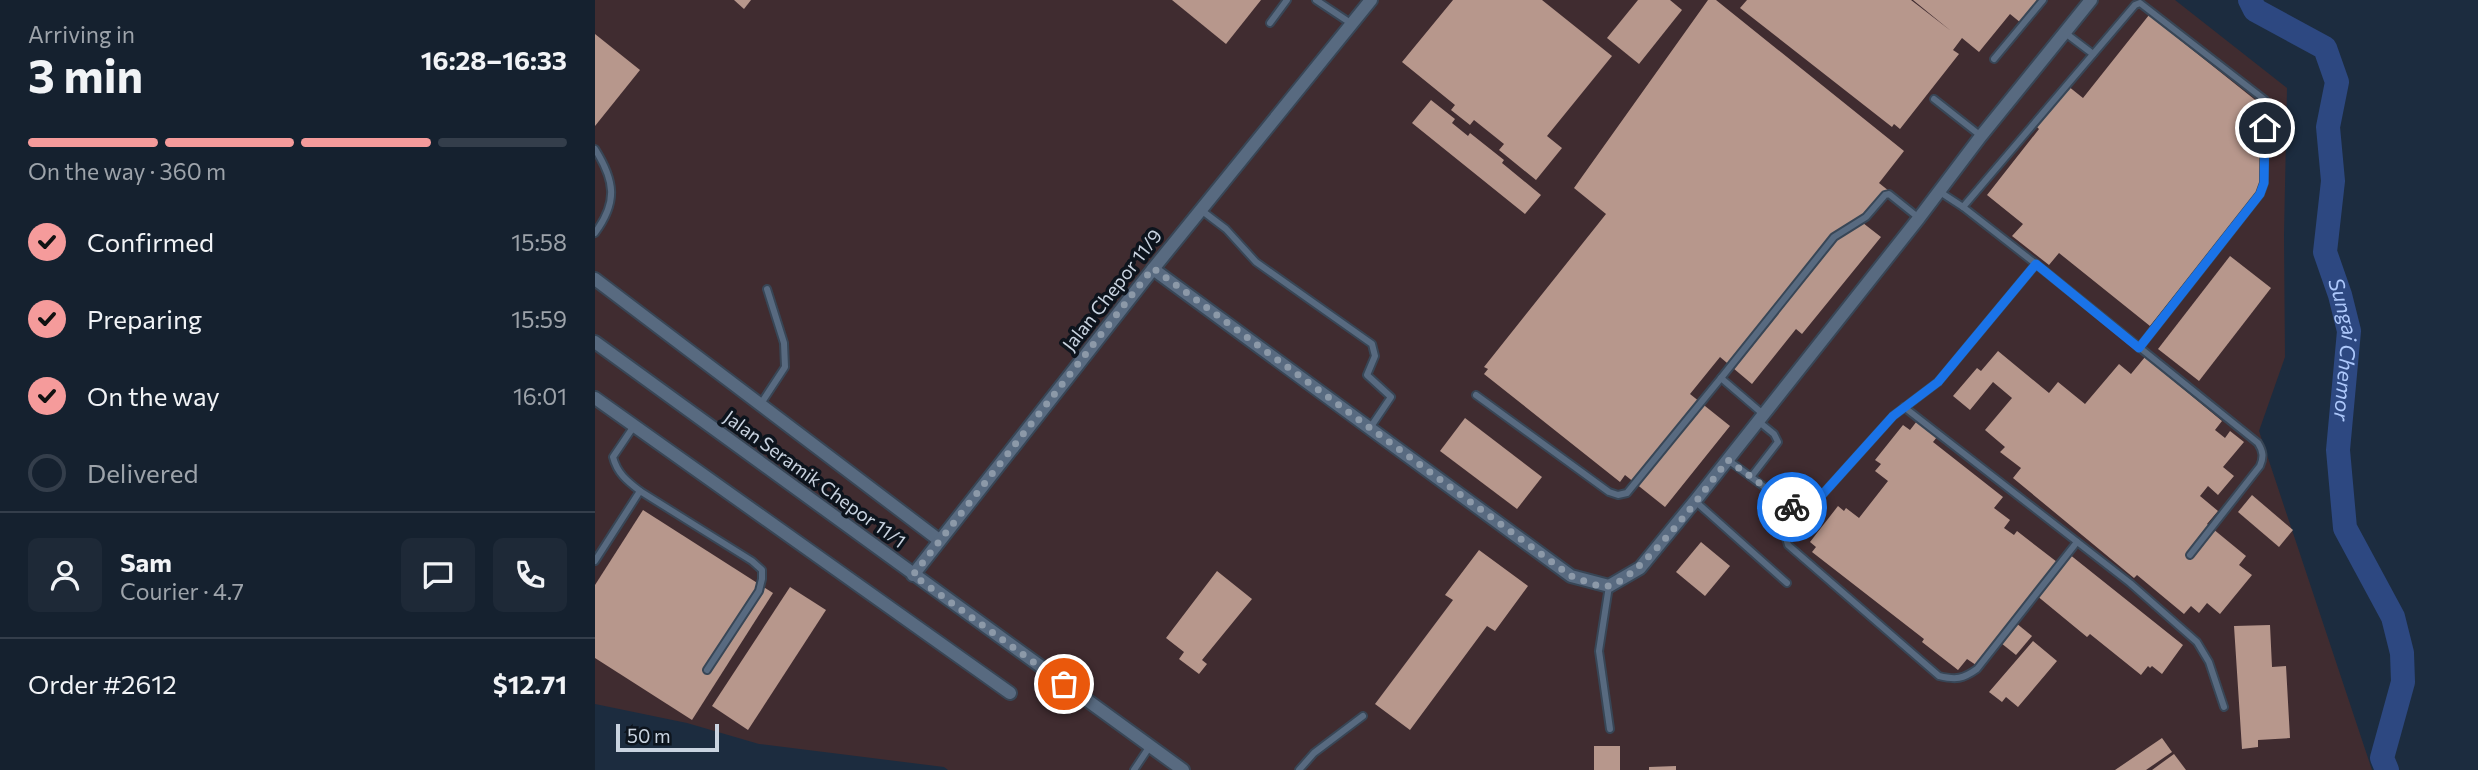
<!DOCTYPE html>
<html lang="en">
<head>
<meta charset="utf-8">
<style>
	:root { --surface:#15212f; --page:#1e2937; --text:#f1f3f6; --muted:#9da3aa; --line:#343e4b; --accent:#f59b9b }
	body { margin:0; font-family:Commissioner,sans-serif; background:var(--page); color:var(--text); height:100vh; display:flex; flex-direction:column; font-size:26px; white-space:nowrap }
	* { box-sizing:border-box; margin:0 }
	p { font-size:23px; color:var(--muted) }
	.icon { flex:none; width:38px; height:38px; fill:none; stroke:currentColor; stroke-width:2; stroke-linecap:round; stroke-linejoin:round }
	.map { position:relative; flex:1; overflow:hidden }
	.details { display:flex; flex-direction:column; background:var(--surface); width:595px }
	.details>* { flex:none }
	.scale { position:absolute; left:21px; bottom:18px; width:103px; box-sizing:border-box; padding-left:7px; border:4px solid #c9d3e0; border-top:0; font-size:19px; line-height:24px; white-space:nowrap; color:#c9d3e0; -webkit-text-stroke:5px #0d141d; paint-order:stroke }
	.pin { position:absolute; display:grid; place-items:center; width:60px; height:60px; color:#fff; margin:-30px; border:4px solid #fff; border-radius:50%; box-shadow:0 2px 7px #0007 }
	.courier { position:absolute; display:grid; place-items:center; width:70px; height:70px; margin:-35px; border:5px solid #1a73e8; border-radius:50%; background:#fff; color:#222; box-shadow:0 2px 9px #0007 }
	.headline em { font-style:normal; font-weight:700 }
	.headline div { display:flex; flex-direction:column-reverse }
	.headline { display:flex; align-items:center; justify-content:space-between; height:119px; padding:0 28px }
	h1 { font-size:46px; font-weight:700; line-height:52px }
	.bar { display:grid; grid-template-columns:repeat(4,1fr); gap:10px 7px; align-content:center; height:84px; padding:0 28px }
	.bar i { height:9px; border-radius:5px; background:var(--line) }
	.bar .current { background:var(--accent) }
	.bar p { grid-column:span 4 }
	.line { display:flex; align-items:center; gap:18px; padding:0 28px; border-top:2px solid var(--line) }
	.line div { flex:1 }
	.round { display:grid; place-items:center; flex:none; width:74px; height:74px; border-radius:10px; background:var(--page) }
	ol { padding:0 28px; list-style:none }
	li { display:flex; align-items:center; gap:21px; height:77px }
	li p { margin-inline-start:auto }
	li .icon { padding:7px; border-radius:50%; background:var(--accent); color:#111; stroke-width:4 }
	li:last-child { color:var(--muted) }
	li i { width:38px; height:38px; border:4px solid var(--line); border-radius:50% }
	main { display:flex; flex:1; min-height:0 }
	.map>svg:first-child { display:block }
</style>
</head>
<body>
<main>
<section class="details">
<div class="headline"><div><h1>3 min</h1><p>Arriving in</p></div><em>16:28–16:33</em></div>
<div class="bar"><i class="current"></i><i class="current"></i><i class="current"></i><i></i><p>On the way · 360 m</p></div>
<ol>
<li><svg class="icon" aria-label="check" viewBox="0 0 24 24"><path d="M5 12l5 5 9-10"/></svg>Confirmed<p>15:58</p></li>
<li><svg class="icon" aria-label="check" viewBox="0 0 24 24"><path d="M5 12l5 5 9-10"/></svg>Preparing<p>15:59</p></li>
<li><svg class="icon" aria-label="check" viewBox="0 0 24 24"><path d="M5 12l5 5 9-10"/></svg>On the way<p>16:01</p></li>
<li><i></i>Delivered</li>
</ol>
<div class="line" style="height:126px"><a class="round"><svg class="icon" aria-label="person" viewBox="0 0 24 24"><circle cx="12" cy="8" r="4"/><path d="M4 21q1-7 8-7t8 7"/></svg></a><div><b>Sam</b><p>Courier · 4.7</p></div><a class="round"><svg class="icon" aria-label="chat" viewBox="0 0 24 24"><path d="M4 5h16v11H9l-5 4z"/></svg></a><a class="round"><svg class="icon" aria-label="phone" viewBox="0 0 24 24"><path d="M5 4h4l2 5-3 2q2 4 5 5l2-3 5 2v4C11 20 4 13 5 4z"/></svg></a></div>
<div class="line" style="height:91px"><div>Order #2612</div><b>$12.71</b></div>
</section>
<div class="map">
<svg width="1883" height="770" viewBox="0 0 1883 770">
	<rect width="100%" height="100%" fill="#1c2c3f"/>
	<polygon fill="#402c30" points="0,0 1580,0 1692,88 1689,235 1690,357 1664,431 1777,770 353,770 349,767 164,744 92,723 0,704"/>
	<g fill="none" stroke-linecap="round" stroke-linejoin="round">
		<path stroke="#2d4881" stroke-width="24" id="s1" d="M1655 0 1660 10 1730 48 1742 82 1733 127 1738 181 1730 252 1745 295 1754 331 1743 450 1750 528 1798 617 1807 653 1808 682 1787 758 1792 770"/>
	</g>
	<g fill="#b7978c">
		<polygon points="139,0 156,0 149,9"/>
		<polygon points="577,0 666,0 631,44"/>
		<polygon points="858,0 947,0 1017,56 952,136 967,148 941,180 904,150 909,144 879,120 875,125 856,110 860,105 807,62"/>
		<polygon points="1043,0 1075,0 1087,10 1044,64 1012,38"/>
		<polygon points="1113,0 1121,0 1309,151 1284,183 1294,191 1268,223 1286,237 1207,334 1201,329 1157,384 1125,357 1095,394 1135,426 1070,507 1030,475 1025,482 889,374 893,369 889,367 1011,214 979,188"/>
		<polygon points="1152,0 1316,0 1356,31 1318,0 1444,0 1426,23 1415,14 1384,52 1367,38 1358,50 1364,54 1305,129 1299,124 1297,127 1145,8"/>
		<polygon points="1554,15 1674,111 1673,179 1555,326 1464,253 1454,265 1417,236 1428,224 1392,195 1444,129 1441,126 1473,86 1488,98"/>
		<polygon points="0,34 45,70 0,126"/>
		<polygon points="836,100 860,119 857,123 873,136 875,133 909,160 907,163 946,195 930,214 817,123"/>
		<polygon points="1635,256 1676,288 1604,381 1563,349"/>
		<polygon points="1403,351 1454,393 1463,382 1490,404 1524,364 1536,374 1550,357 1627,421 1620,430 1630,438 1635,431 1649,442 1628,467 1639,476 1623,495 1613,486 1605,496 1623,511 1612,524 1651,556 1644,565 1657,575 1625,614 1612,603 1604,613 1596,606 1589,614 1542,575 1539,578 1418,478 1426,468 1405,452 1410,447 1390,430 1417,398 1398,382 1375,410 1358,396 1382,368 1386,371"/>
		<polygon points="870,418 947,477 922,509 845,451"/>
		<polygon points="1322,421 1342,437 1338,442 1408,497 1399,508 1415,520 1409,528 1419,535 1422,531 1462,562 1381,665 1372,659 1363,670 1327,642 1329,639 1217,552 1221,547 1215,542 1243,506 1249,511 1251,508 1264,518 1293,481 1280,471 1286,464 1280,460 1308,425 1315,430"/>
		<polygon points="1657,495 1698,530 1684,547 1643,512"/>
		<polygon points="48,510 178,593 97,720 0,658 0,585"/>
		<polygon points="1106,542 1135,566 1110,596 1081,572"/>
		<polygon points="884,550 933,586 900,631 892,626 815,730 780,704 858,600 850,595"/>
		<polygon points="1474,554 1588,645 1567,674 1557,666 1555,668 1553,666 1546,675 1495,634 1492,637 1441,595"/>
		<polygon points="622,571 657,599 607,660 612,664 604,674 584,659 589,652 571,638"/>
		<polygon points="195,587 231,610 153,730 117,706"/>
		<polygon points="1421,623 1437,636 1421,655 1406,643"/>
		<polygon points="1675,625 1677,667 1691,666 1695,738 1663,740 1663,747 1647,749 1639,626"/>
		<polygon points="1438,641 1462,661 1423,707 1411,697 1407,702 1394,692"/>
		<polygon points="1567,738 1577,752 1551,770 1520,770"/>
		<rect x="999" y="746" width="26" height="24"/>
		<polygon points="1579,754 1591,770 1557,770"/>
		<polygon points="1081,766 1081,770 1054,770 1054,767"/>
	</g>
	<g fill="none" stroke-linecap="round" stroke-linejoin="round">
		<defs>
			<g id="service">
				<polyline points="721,0 757,24"/>
				<polyline points="675,23 692,0"/>
				<polyline points="1469,32 1498,54"/>
				<polyline points="1399,59 1448,0"/>
				<polyline points="1339,99 1386,136"/>
				<path d="M0 149C20 181 23 202 0 233"/>
				<polyline points="1345,192 1368,207 1441,264"/>
				<polyline points="1368,207 1540,5 1545,3 1670,100 1669,183 1665,194 1544,348"/>
				<polyline points="606,210 631,229 661,262 777,344 780,356 772,375 796,397 775,428"/>
				<polyline points="881,395 1014,492 1023,495 1032,493 1126,378"/>
				<polyline points="165,405 190,367 189,343 172,289"/>
				<polyline points="1309,407 1535,583 1602,642 1614,662 1629,707"/>
				<polyline points="1168,414 1126,378 1239,237 1271,217 1290,195 1294,194 1324,218"/>
				<path d="M39 426 18 457C22 473 32 481 45 491L157 561 167 570V579L164 591 112 670"/>
				<polyline points="1133,460 1156,477 1183,442 1179,434 1163,421"/>
				<path d="M1156 477 1208 516 1298 416 1343 382 1441 264 1663 443C1668 451 1669 457 1665 466L1595 555"/>
				<polyline points="1100,501 1192,583"/>
				<path d="M1208 516 1191 538 1193 545 1344 676C1361 680 1368 679 1382 669L1482 542"/>
				<polyline points="0,561 45,491"/>
				<polyline points="1014,586 1004,651 1015,729"/>
				<polyline points="539,770 555,746"/>
				<polyline points="704,770 719,753 768,716"/>
			</g>
			<g id="minor">
				<polyline points="558,269 976,576 1014,586 1045,568 1100,501 1324,218 1386,136 1496,0"/>
				<polyline points="0,279 344,540"/>
				<polyline points="0,342 588,770"/>
				<polyline points="0,398 415,693"/>
				<polyline points="318,575 558,269 776,0"/>
			</g>
		</defs>
		<use href="#service" stroke="#384656" stroke-width="10"/>
		<use href="#minor" stroke="#384656" stroke-width="16"/>
		<use href="#service" stroke="#586a80" stroke-width="6"/>
		<use href="#minor" stroke="#586a80" stroke-width="12"/>
	</g>
	<g fill="none" stroke-linecap="round" stroke-linejoin="round">
		<path stroke="#8c99a8" stroke-width="7" stroke-dasharray="0 12.6" d="M469 684 318 575 558 268 976 576C986 579 1002 588 1013 586 1045 580 1111 488 1133 460L1197 507"/>
		<polyline stroke="#1a73e8" stroke-width="9" points="1197,507 1208,516 1298,416 1343,382 1441,264 1544,348 1665,194 1669,183 1670,128"/>
	</g>
	<g text-anchor="middle" stroke-width="7" stroke-linejoin="round" paint-order="stroke">
		<g font-size="19" fill="#c9d3e0" stroke="#0d141d">
			<text transform="translate(517 290) rotate(-52)" y="7">Jalan Chepor 11/9</text>
			<text transform="translate(220 479) rotate(36)" y="7">Jalan Seramik Chepor 11/1</text>
		</g>
		<g font-size="21" font-style="italic" fill="#adc8fb" stroke="#0d141d">
			<text dy="7" stroke="none"><textPath href="#s1" startOffset="399">Sungai Chemor</textPath></text>
		</g>
	</g>
</svg>
<div class="scale">50 m</div>
<div class="pin" style="left:469px;top:684px;background:#ea580c"><svg class="icon" aria-label="bag" viewBox="0 0 24 24"><path d="M5 8h14l-1 12H6zM9 8a3 3 0 0 1 6 0"/></svg></div>
<div class="pin" style="left:1670px;top:128px;background:#1f2937"><svg class="icon" aria-label="home" viewBox="0 0 24 24"><path d="M3 11l9-7 9 7M6 9v11h12V9"/></svg></div>
<div class="courier" style="left:1197px;top:507px"><svg class="icon" aria-label="bike" viewBox="0 0 24 24"><circle cx="6" cy="16" r="4"/><circle cx="18" cy="16" r="4"/><path d="M6 16l4-8h5l3 8M10 8l3 8H6M13 5h3"/></svg></div>
</div>
</main>
</body>
</html>
